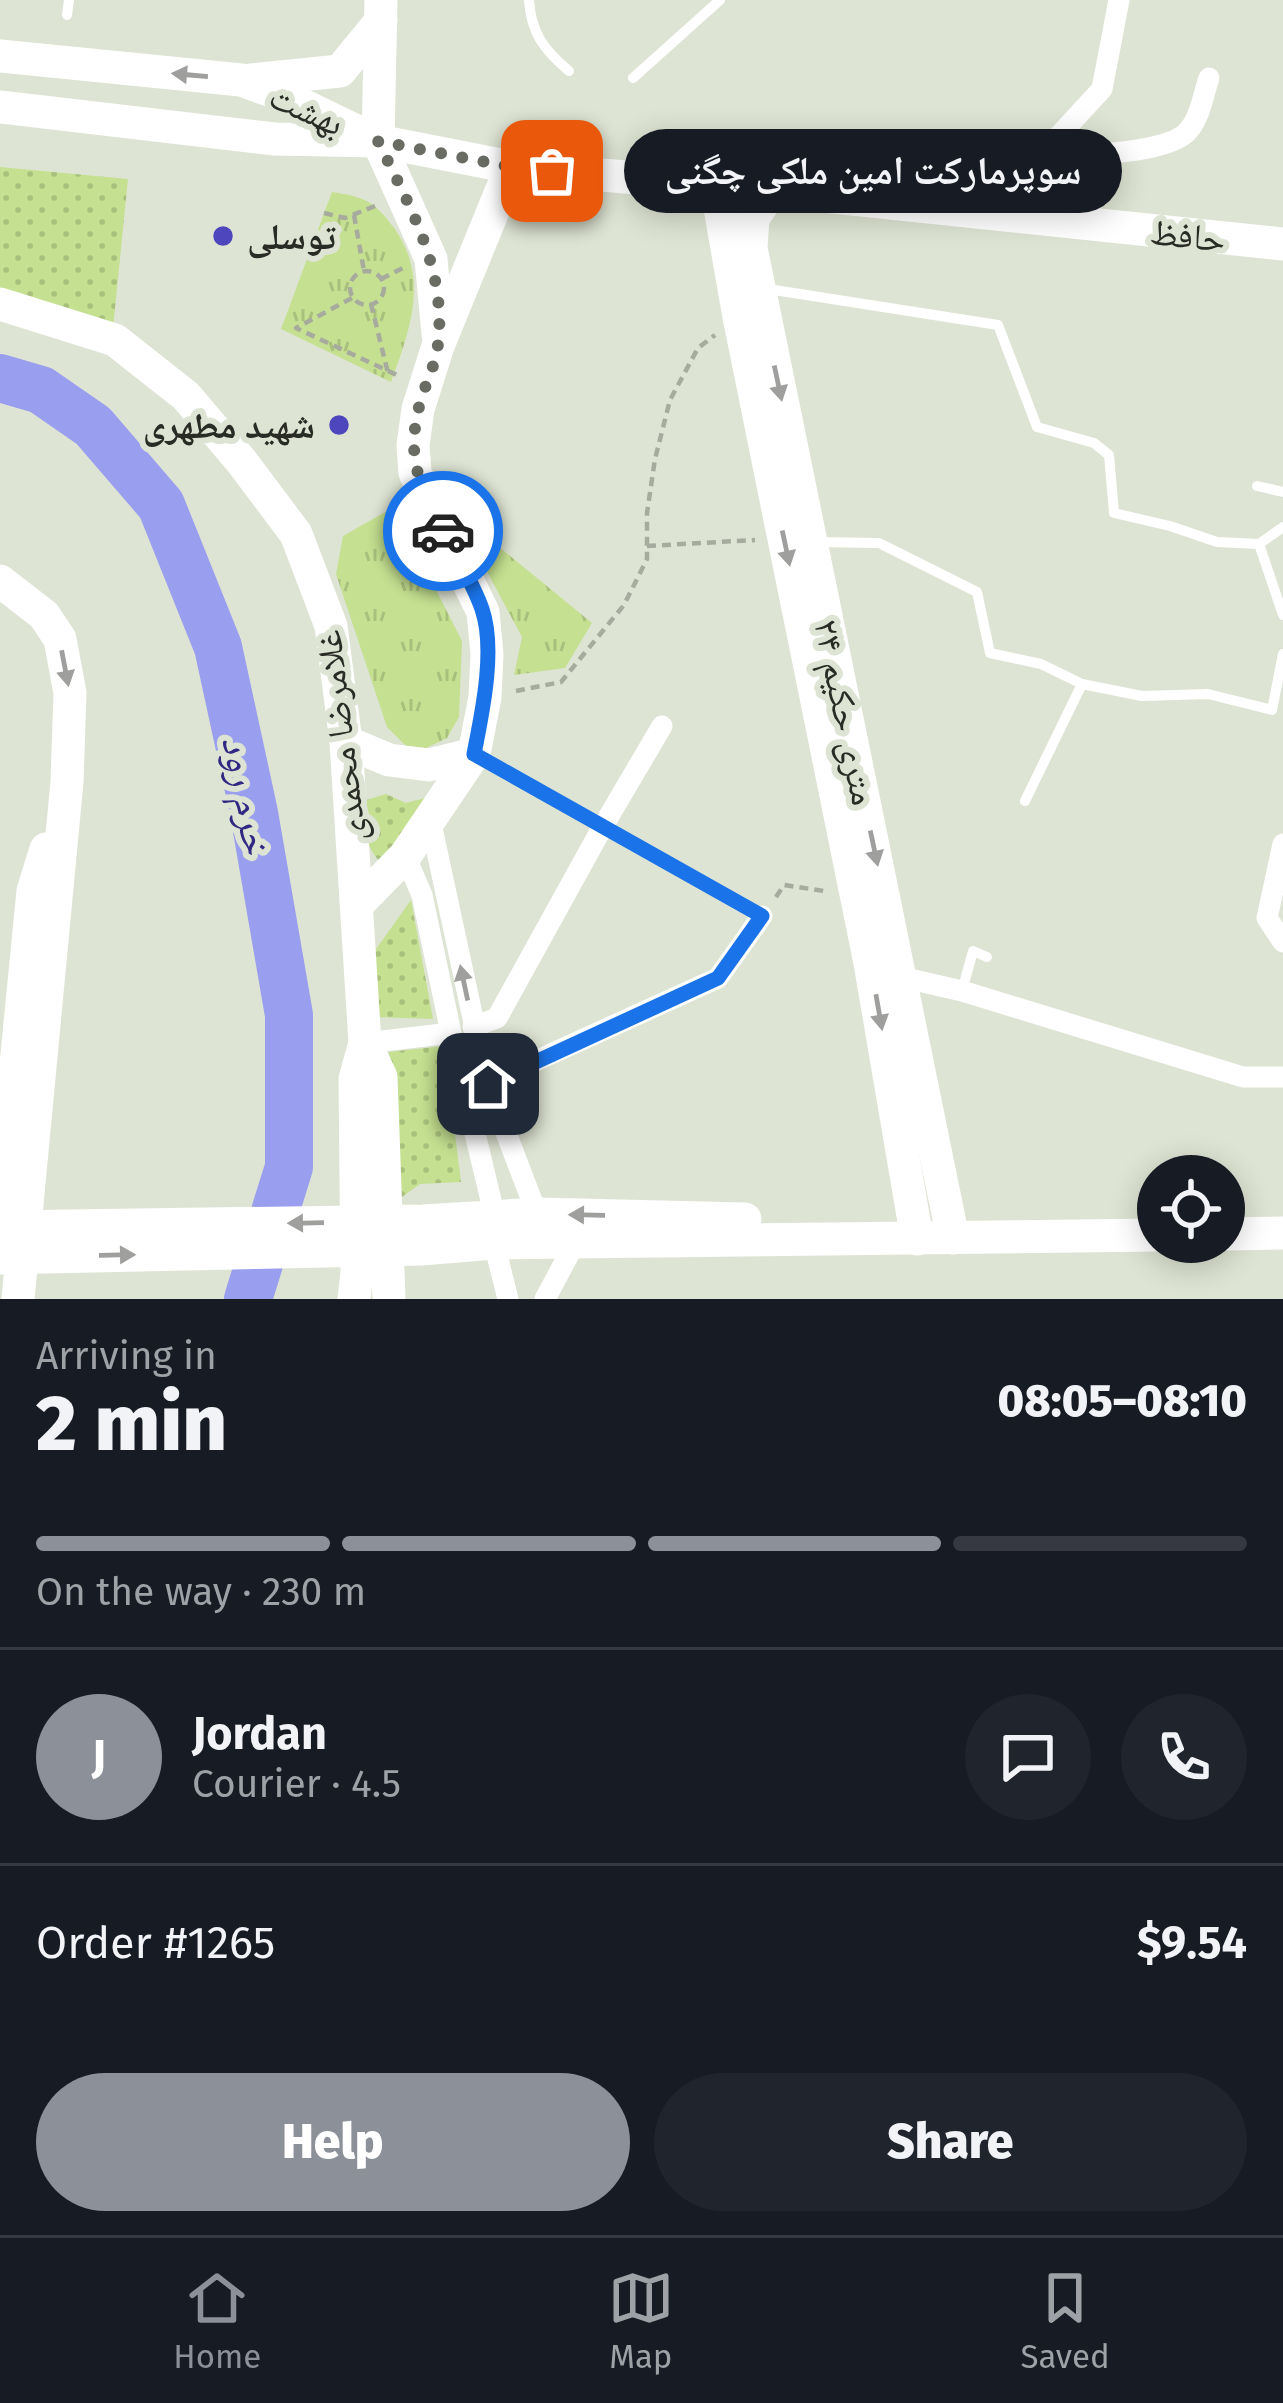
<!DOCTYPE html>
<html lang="en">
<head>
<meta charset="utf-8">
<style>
	:root { --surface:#171b24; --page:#20242c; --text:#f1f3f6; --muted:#9ea1a6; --line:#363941; --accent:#8c9099 }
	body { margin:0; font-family:"Fira Sans","Noto Naskh Arabic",sans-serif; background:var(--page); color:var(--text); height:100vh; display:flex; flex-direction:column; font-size:45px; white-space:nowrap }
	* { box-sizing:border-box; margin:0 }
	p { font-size:39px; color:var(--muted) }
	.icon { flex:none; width:66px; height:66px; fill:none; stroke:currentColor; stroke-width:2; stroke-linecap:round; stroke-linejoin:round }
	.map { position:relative; height:1299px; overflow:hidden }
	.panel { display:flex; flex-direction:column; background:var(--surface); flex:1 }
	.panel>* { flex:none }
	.buttons { position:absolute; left:1137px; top:1155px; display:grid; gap:24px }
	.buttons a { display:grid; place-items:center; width:108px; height:108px; border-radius:50%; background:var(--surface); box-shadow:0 6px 30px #0003; font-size:60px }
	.pin { position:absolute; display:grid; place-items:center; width:102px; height:102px; color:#fff; margin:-51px; border-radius:24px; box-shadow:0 6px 18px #0006 }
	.courier { position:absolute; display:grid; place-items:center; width:120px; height:120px; margin:-60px; border:9px solid #1a73e8; border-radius:50%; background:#fff; color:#222; box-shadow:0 3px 15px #0007 }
	.bubble { position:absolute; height:84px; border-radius:42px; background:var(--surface); box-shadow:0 6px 30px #0003; font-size:39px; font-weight:800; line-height:84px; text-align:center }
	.summary em { font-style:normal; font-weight:800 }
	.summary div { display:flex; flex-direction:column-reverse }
	.summary { display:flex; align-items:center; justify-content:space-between; height:204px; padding:0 36px }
	h1 { font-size:78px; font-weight:800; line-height:90px }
	.bar { display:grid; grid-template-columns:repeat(4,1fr); gap:18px 12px; align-content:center; height:144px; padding:0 36px }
	.bar i { height:15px; border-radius:9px; background:var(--line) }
	.bar .selected { background:var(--accent) }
	.bar p { grid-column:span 4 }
	.line { display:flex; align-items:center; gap:30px; padding:0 36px; border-top:3px solid var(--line) }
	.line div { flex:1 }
	.round { display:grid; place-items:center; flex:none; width:126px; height:126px; border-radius:63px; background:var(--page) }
	.primary-button { display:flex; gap:24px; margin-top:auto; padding:24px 36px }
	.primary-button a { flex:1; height:138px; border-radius:72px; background:var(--accent); color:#fff; font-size:48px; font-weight:800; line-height:138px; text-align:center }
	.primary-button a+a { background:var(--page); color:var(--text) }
	.tabs { display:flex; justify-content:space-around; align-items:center; height:168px; border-top:3px solid var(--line); background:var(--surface); font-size:33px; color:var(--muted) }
	.tabs a { display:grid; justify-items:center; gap:6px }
	.tabs .selected { color:var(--accent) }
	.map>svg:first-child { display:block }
</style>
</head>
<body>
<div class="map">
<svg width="1283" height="1299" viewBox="0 0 1283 1299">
	<defs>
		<pattern id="grass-dots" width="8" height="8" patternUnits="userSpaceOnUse" patternTransform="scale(3)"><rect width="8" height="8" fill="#c4e090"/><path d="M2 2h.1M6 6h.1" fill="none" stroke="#a8c07c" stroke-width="1.8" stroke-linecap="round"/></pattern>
		<pattern id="park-tufts" width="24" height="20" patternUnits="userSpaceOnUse" patternTransform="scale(3)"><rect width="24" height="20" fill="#c4e090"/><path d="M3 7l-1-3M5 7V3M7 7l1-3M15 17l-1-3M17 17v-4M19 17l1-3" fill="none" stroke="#a8c07c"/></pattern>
	</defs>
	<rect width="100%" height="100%" fill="#dee4d3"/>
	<g fill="url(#grass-dots)">
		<polygon points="0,167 128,179 113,328 0,289"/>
		<path d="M386 794 406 803 433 796 383 865C362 843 365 830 363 801Z"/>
		<polygon points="411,900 433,1019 375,1017 374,952"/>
		<polygon points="444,1046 461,1182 420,1184 395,1202 389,1052"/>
	</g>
	<g fill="url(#park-tufts)">
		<path d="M332 192C365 197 374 201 394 228 430 278 410 330 391 382L281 329Z"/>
		<polygon points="396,506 405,529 462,641 459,717 447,738 426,748 406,746 387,727 336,574 343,536"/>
		<polygon points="461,523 477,529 592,623 565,668 514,675 522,637"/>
	</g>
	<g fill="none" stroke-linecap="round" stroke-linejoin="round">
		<polyline stroke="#999eee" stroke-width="48" points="0,378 41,390 93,426 161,505 218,647 254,813 289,1015 289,1167 248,1299"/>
		<g stroke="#a6ab9e" stroke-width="4.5" stroke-dasharray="9 6" stroke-linecap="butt">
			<polygon points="1054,141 1070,156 1068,179 1050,191 1028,185 1020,164 1031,144"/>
			<polyline points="324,213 345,218 375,206"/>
			<polyline points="354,215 364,271"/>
			<circle cx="367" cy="288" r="17"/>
			<polyline points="381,279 403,268"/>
			<polyline points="352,298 296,328 399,376"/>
			<polyline points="371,304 388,373"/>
			<polyline points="647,546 755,540"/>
			<polyline points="516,691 561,682 624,605 647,559 647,513 655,459 670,400 698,348 715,335"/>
			<polyline points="776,897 784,885 824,891"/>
		</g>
		<g stroke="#fff" stroke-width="10">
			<path d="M529 0C531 33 544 50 569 71"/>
			<polyline points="67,15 69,0"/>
			<polyline points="633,78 720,0"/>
			<polyline points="768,289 998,325 1037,427 1094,443 1109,455 1114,513 1170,526 1217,542 1259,544 1283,527"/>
			<polyline points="1257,486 1283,492"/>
			<polyline points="814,542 879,543 977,592 990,653 1041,664 1082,684 1142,696 1208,694 1272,710 1283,654"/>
			<polyline points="1259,544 1283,615"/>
			<polyline points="477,755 762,916"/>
			<polyline points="1025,801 1082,684"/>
			<polyline points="962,991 973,951 987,957"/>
		</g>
		<g stroke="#fff" stroke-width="21">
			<polyline points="1054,141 1102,89 1119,0"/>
			<path d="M1070 156C1098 154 1165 152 1186 133 1200 120 1203 95 1209 78"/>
			<polyline points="430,819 487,1083 537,1214"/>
			<polyline points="1283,844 1267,918 1283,942"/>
			<polyline points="405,856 422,895 451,1033 495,1217"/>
			<polyline points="901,977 962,991 1243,1077 1283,1077"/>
			<polyline points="473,1027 497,1018 602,828 662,726"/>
			<polyline points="365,1043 451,1033"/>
			<polyline points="487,1083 718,978 762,916"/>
			<polyline points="494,1243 508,1299"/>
			<polyline points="545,1299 575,1243"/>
		</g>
		<g stroke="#fff" stroke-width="33">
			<polyline points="381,0 378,141 431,259 438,334"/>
			<polyline points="0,56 241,80 280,94 371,138"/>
			<polyline points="251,80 340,71 381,21"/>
			<polyline points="0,107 275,139 378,141 511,167 716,185 1283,244"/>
			<polyline points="716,185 739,317 870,963 917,1239"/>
			<polyline points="772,191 753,218 751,248 953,1238"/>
			<polyline points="0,304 115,340 186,396 242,462 296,534 331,626 346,742 365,1043 355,1079 357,1273 354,1299"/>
			<polyline points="0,581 44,615 60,639 70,693 67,782 18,1299"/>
			<polyline points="346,742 389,760 429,765 474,754"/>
			<polyline points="358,904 405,856 474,754 485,697 487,654 483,612 415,473 413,445 418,409 438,346 511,167"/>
			<polyline points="365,1043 381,1077 389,1299"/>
			<polyline points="0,1227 423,1221 537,1214 745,1219"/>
			<polyline points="0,1227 33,891 46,849"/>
			<polyline points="1224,1234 1283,1233"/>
			<polyline points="0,1258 421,1249 494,1243 1158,1235"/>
		</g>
	</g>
	<defs><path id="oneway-solid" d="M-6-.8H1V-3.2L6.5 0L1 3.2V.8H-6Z" transform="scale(3)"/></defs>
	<g fill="#9fa09d">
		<use href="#oneway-solid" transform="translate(190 75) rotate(-175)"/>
		<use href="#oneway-solid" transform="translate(778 383) rotate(78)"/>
		<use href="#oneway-solid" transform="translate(786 548) rotate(78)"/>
		<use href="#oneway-solid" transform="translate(65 668) rotate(79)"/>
		<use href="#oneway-solid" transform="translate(874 848) rotate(78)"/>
		<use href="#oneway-solid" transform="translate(464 983) rotate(-102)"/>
		<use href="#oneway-solid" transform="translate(879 1012) rotate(80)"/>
		<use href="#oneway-solid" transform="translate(587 1215) rotate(-179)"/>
		<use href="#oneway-solid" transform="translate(306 1223) rotate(179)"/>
		<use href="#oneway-solid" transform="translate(117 1255) rotate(-1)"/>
	</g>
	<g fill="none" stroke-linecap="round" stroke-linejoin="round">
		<path stroke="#686c62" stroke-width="12" stroke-dasharray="0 21.6" d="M443 531C420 485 406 460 419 407 424 386 436 365 438 344 447 270 409 205 378 141L511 167 552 171"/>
		<path stroke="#1a73e8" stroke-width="15" d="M443 531C456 556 473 583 482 609 496 650 482 713 474 754L762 916 718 978 488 1084"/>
	</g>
	<g fill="#4e46bd" stroke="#dee4d3" stroke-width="4.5">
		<circle cx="223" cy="236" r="12"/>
		<circle cx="339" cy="425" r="12"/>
	</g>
	<g text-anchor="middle" stroke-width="12" stroke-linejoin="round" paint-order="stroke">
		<g font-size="36" fill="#292b25" stroke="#dee4d3">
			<text transform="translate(307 109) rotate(24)" y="13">بهشت</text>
			<text transform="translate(1188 235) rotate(6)" y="13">حافظ</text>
			<text transform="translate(846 712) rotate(78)" y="13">۲۴ متری حکیم</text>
			<text transform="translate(340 736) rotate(-97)" y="13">غلامرضا محمدی</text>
		</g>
		<g font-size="36" font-weight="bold" fill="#292b25" stroke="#dee4d3" text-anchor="start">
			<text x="247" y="249">توسلی</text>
			<text x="315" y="438" text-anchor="end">شهید مطهری</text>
		</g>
		<g font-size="39" font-style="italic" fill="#312883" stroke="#dee4d3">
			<text transform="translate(247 795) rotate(79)" y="14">خرم رود</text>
		</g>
	</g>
</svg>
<div class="buttons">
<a><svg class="icon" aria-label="locate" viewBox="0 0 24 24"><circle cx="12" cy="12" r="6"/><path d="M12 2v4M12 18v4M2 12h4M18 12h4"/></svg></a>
</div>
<div class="pin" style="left:552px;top:171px;background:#ea580c"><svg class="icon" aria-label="bag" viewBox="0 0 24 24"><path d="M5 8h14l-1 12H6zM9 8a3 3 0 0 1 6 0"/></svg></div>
<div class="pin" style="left:488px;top:1084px;background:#1f2937"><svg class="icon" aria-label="home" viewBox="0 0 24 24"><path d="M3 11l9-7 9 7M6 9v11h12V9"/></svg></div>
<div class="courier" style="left:443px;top:531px"><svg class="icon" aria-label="car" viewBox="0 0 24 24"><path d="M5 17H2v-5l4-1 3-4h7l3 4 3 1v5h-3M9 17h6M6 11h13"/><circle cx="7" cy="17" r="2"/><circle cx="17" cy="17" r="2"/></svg></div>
<div class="bubble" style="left:624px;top:129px;width:498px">سوپرمارکت امین ملکی چگنی</div>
</div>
<section class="panel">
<div class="summary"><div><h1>2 min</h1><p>Arriving in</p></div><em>08:05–08:10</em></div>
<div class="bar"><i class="selected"></i><i class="selected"></i><i class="selected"></i><i></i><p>On the way · 230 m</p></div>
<div class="line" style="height:216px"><b class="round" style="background:var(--accent);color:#fff">J</b><div><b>Jordan</b><p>Courier · 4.5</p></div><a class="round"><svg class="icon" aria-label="chat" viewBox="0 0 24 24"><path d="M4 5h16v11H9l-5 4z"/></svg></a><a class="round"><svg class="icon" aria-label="phone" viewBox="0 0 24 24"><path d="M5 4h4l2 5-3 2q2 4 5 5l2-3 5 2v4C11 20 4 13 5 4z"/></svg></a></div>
<div class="line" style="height:156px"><div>Order #1265</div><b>$9.54</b></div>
<div class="primary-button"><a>Help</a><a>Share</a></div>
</section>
<nav class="tabs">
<a class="selected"><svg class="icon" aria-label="home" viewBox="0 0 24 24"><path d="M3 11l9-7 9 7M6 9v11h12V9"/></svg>Home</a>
<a><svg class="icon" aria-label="map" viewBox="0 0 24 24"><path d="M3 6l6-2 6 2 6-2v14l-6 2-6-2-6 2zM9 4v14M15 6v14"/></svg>Map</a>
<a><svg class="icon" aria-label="saved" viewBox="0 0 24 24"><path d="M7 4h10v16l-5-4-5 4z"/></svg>Saved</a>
</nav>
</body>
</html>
